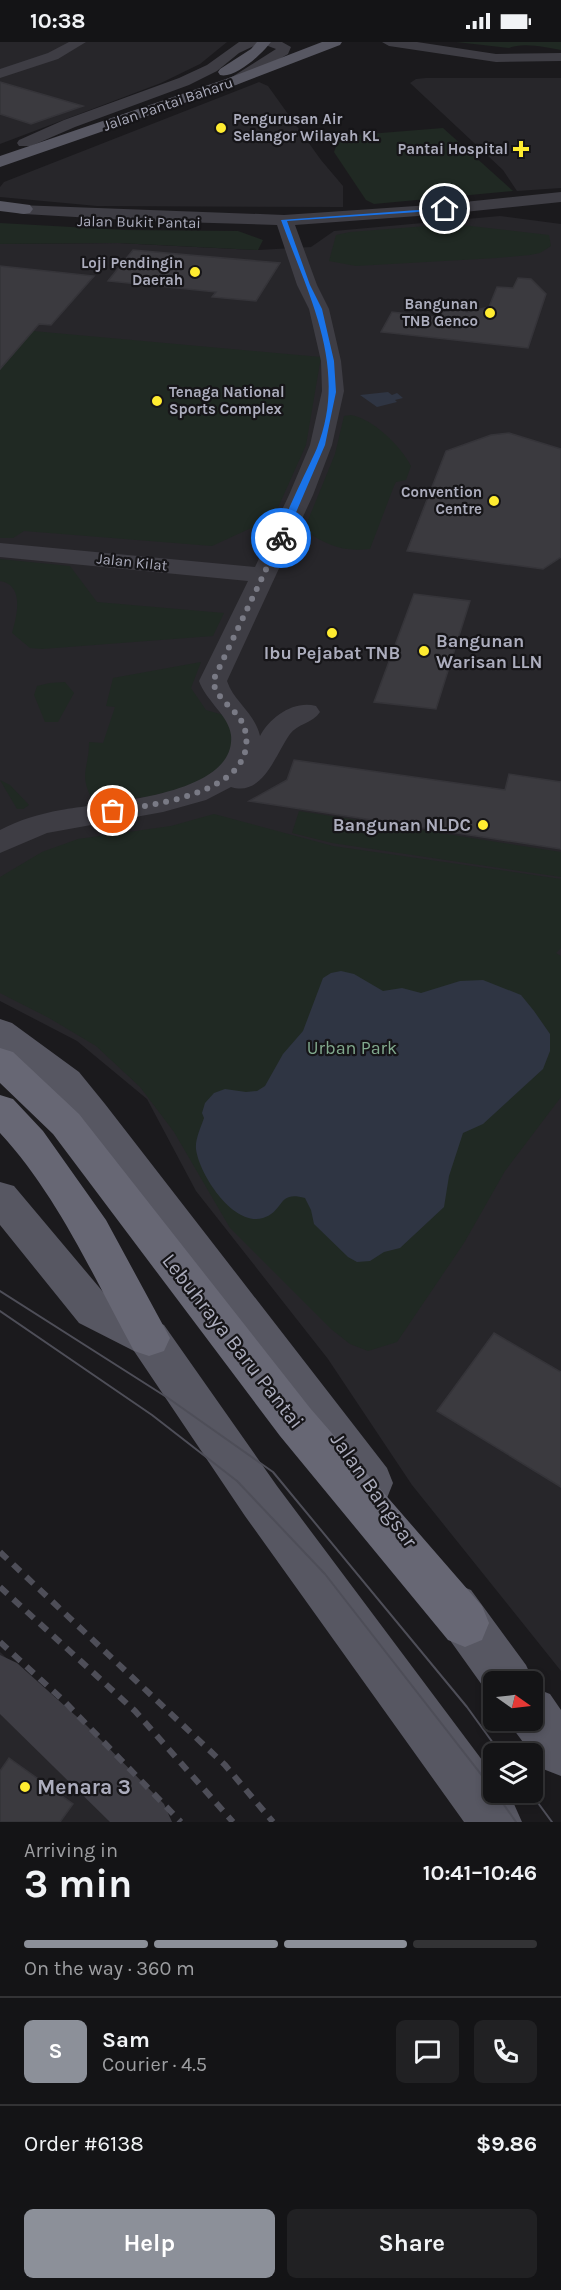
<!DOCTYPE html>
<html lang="en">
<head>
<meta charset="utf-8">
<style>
	:root { --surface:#141416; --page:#212123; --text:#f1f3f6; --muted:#9d9ea1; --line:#333335; --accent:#8c9099 }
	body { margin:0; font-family:Karla,sans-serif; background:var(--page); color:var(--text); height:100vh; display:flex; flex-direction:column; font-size:22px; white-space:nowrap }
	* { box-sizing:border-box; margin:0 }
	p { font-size:20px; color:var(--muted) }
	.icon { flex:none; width:33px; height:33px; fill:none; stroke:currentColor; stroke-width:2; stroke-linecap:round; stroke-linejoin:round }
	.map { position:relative; height:1780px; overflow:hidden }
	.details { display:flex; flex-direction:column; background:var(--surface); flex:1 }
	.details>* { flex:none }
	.needle { width:39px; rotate:104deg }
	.controls { position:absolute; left:483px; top:1629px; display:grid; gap:12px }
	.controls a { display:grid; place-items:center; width:60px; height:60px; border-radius:9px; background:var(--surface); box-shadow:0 3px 9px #0003,0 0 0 2px var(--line); font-size:30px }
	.pin { position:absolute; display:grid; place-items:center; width:51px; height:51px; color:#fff; margin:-26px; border:3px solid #fff; border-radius:50%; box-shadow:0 2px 6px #0007 }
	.courier { position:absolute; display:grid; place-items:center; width:60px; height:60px; margin:-30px; border:4px solid #1a73e8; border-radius:50%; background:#fff; color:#222; box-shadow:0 2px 8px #0007 }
	.summary em { font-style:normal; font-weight:700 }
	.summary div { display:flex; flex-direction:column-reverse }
	.summary { display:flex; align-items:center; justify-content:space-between; height:102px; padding:0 24px }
	h1 { font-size:39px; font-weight:700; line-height:45px }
	.bar { display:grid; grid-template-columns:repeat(4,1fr); gap:9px 6px; align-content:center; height:72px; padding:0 24px }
	.bar i { height:8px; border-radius:4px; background:var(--line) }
	.bar .current { background:var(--accent) }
	.bar p { grid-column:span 4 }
	.line { display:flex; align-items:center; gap:15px; padding:0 24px; border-top:2px solid var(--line) }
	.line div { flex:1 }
	.round { display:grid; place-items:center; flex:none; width:63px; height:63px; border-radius:9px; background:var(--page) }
	.button { display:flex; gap:12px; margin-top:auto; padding:12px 24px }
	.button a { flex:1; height:69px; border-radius:9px; background:var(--accent); color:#fff; font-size:24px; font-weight:700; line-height:69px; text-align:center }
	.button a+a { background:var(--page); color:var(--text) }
	.status { display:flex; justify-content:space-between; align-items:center; height:42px; padding:0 30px; background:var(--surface); direction:ltr }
	.status svg { height:16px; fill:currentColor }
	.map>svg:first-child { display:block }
</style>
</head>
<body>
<div class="status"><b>10:38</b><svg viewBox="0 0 49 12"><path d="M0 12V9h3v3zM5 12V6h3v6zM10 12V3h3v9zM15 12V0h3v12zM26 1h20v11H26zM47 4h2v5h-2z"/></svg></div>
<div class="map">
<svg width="561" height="1780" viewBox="0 0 561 1780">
	<rect width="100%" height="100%" fill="#1b1a1d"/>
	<g fill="#27262a">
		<polygon points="0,0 227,0 200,22 161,41 0,102"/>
		<polygon points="426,36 561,36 561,146 517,149 503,128 410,41 416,37"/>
		<polygon points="259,40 268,44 321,118 343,144 343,165 97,164 0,155 0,145 4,140"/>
		<polygon points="500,174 561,182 561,1629 412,1443 328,1317 196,1149 147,1057 77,999 0,959 0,202 118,201 258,208 311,205 334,189"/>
		<polygon points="0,1610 97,1701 172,1780 0,1780"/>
	</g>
	<g fill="#202923">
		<path d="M456 0H561V8C546 5 522 0 509 6Z"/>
		<polygon points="443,86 513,149 374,162 366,158 334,110 338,99 356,93"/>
		<polygon points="0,181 125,188 238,189 263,198 258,208 118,201 0,202"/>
		<polygon points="453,182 549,193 551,204 540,211 530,213 497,216 356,224 329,219 336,193 350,190"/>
		<polygon points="0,286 321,315 306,403 268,488 249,487 212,504 24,489 13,496 0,496"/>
		<path d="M351 373C373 377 401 404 411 424L406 438 396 440 394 444 370 507C341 510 327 503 304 488L335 412 344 374Z"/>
		<path d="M0 517 70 524 97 560 224 571 213 594 42 607 30 606 12 591C17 574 25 543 0 539Z"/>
		<path d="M201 620 191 646 206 668 227 674 238 690 226 721 195 743 147 755 93 759C78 731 89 728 89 700L103 701 115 665 106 664 113 636Z"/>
		<polygon points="65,640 74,651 58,680 45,680 34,653 37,644 50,641"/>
		<polygon points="0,738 10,743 29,763 23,767 17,767"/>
		<polygon points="299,769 561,810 561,835 332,801 292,791"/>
		<polygon points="214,772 333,804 561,837 561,906 556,911 561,914 561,1055 505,1129 464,1201 397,1300 368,1309 350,1302 331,1287 230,1186 174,1090 140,1045 96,1004 49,976 0,951 0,835 42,810 78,797 171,784"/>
	</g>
	<g fill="#2f3543">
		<polygon points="388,350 392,353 397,351 403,356 395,358 397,360 377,365 360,353"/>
		<path d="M341 929 354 932 383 949 402 946 421 951 460 939 483 938 521 953 534 969 550 992V1009L543 1027 483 1082 463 1091 449 1134 444 1165 400 1206 384 1210 370 1219 357 1220 348 1215 314 1182 311 1168 305 1156C277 1148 285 1169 263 1176 233 1185 199 1132 196 1107 195 1097 201 1085 204 1076L202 1071 205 1061 214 1051 225 1047 246 1050 257 1049 265 1044 283 1012 303 989 323 936 331 931Z"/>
	</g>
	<g fill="#3b3a3f" stroke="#353439" stroke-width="1.5">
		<polygon points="0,40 83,64 31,82 0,72"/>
		<polygon points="133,208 280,221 256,259 212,255 216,250 108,239"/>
		<polygon points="0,224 94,234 51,283 39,282 0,327"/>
		<polygon points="518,236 531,237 546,252 528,306 381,290 392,270 436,275 447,267 457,266 467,270 489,265 497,245 513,246"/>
		<polygon points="509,391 561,407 561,515 543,527 407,509 446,409 491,393"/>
		<polygon points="414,552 470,559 436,667 374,660"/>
		<polygon points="294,718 505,748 509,732 561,740 561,807 249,759 287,738"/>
		<polygon points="494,1291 561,1330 561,1445 437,1369"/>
		<polygon points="9,1716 73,1762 60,1780 0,1780 0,1729"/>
	</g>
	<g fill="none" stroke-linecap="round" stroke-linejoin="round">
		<g fill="#3e3d44" fill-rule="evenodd">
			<polygon points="69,0 86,0 58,17 0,36 0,27 48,11"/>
			<polygon points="239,0 282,0 291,5 288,12 236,43 226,43 224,40 276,7 260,1 239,11 217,29 189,43 75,85 31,104 19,104 17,101 19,98 64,78 179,36 207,23"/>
			<polygon points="382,0 417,0 496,12 561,11 561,19 496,20 389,4"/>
			<path d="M561 150V160L445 172 295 183 317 243 329 267 341 319 344 349 332 403 313 453 227 639C234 660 255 671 260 694 270 675 294 658 316 664L320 670C313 681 297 682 290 692 275 713 263 755 231 745L206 758 163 770 47 791 0 811V788C19 778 39 772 61 768 102 760 237 755 231 693 229 674 206 659 199 639L248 539 0 515V501L255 525 289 453 310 403 322 349 321 319 309 267 297 243 277 183 144 179 24 172 18 171 15 167 18 163 284 173 445 162Z"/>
			<polygon points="0,1613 17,1621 86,1683 164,1762 172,1780 110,1780 0,1672"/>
		</g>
		<g fill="#575762" fill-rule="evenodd">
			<path d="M257 0H271C262 12 235 37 220 33L218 30 220 27 251 7Z"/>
			<polygon points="322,0 342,0 340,3 236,43 0,125 0,114 226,37"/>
			<polygon points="0,159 30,163 33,167 30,171 24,172 0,169"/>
			<polygon points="0,977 12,981 79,1030 105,1062 387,1426 393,1441 387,1456 371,1462 355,1456 79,1082 53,1050 0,1009"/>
			<polygon points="0,1140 14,1144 109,1257 164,1283 277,1444 494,1734 494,1750 506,1750 514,1762 522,1780 464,1780 245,1474 134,1309 79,1281 0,1183"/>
			<polygon points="454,1541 471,1548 526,1623 534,1640 532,1642 532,1640 494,1640 494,1658 492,1657 437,1580 430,1564 437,1548"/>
			<polygon points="532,1645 550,1652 561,1668 561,1734 543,1727 514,1688 511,1678 532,1678"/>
		</g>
		<g fill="#676774" fill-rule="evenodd">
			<polygon points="0,1006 13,1010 79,1072 310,1366 482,1564 489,1581 482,1598 465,1605 448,1598 280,1394 53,1092 0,1041"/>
			<path d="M0 1053 13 1057 43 1089 106 1178 170 1296 164 1309 149 1314 134 1309C93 1234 58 1154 0 1091Z"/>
		</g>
		<g stroke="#4e4e58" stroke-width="2">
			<polyline points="0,1249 168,1356 273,1430 467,1665 501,1712"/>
			<polyline points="0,1269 152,1373 237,1439 325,1532 494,1749"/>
			<polyline points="495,1750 516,1780"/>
			<polyline points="530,1750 552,1780"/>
		</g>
		<g stroke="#4e4e58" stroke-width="6" stroke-dasharray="10 8" stroke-linecap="butt">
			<polyline points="0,1510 225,1723 273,1780"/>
			<polyline points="0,1545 135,1669 233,1780"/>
			<polyline points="0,1600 64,1659 181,1780"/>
		</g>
	</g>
	<path fill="#1a73e8" d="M445 166 447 168 287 179 310 243 322 267 334 319 336 350 325 403 285 496 278 498C279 483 309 425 317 406 349 325 308 253 281 178Z"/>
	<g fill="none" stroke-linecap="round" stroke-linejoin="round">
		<path stroke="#797a85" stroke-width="6" stroke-dasharray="0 10.8" d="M113 769C152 763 260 751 245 688 240 667 217 661 213 639L281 496"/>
	</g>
	<g fill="#ffec30" stroke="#161518" stroke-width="2">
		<circle cx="221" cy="86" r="6"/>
		<path d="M518 98h6v6h6v6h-6v6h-6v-6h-6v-6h6z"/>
		<circle cx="195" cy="230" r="6"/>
		<circle cx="490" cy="271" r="6"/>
		<circle cx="157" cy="359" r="6"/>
		<circle cx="494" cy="459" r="6"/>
		<circle cx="332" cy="591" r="6"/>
		<circle cx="424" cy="609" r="6"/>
		<circle cx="483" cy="783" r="6"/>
		<circle cx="25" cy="1745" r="6"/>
	</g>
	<g text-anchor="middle" stroke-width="4.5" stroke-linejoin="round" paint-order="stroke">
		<g font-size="15" fill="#acadbd" stroke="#161518">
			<text transform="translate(168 62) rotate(-19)" y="5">Jalan Pantai Baharu</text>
			<text transform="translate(139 180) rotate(1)" y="5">Jalan Bukit Pantai</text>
			<text transform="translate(132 520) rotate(6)" y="5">Jalan Kilat</text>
		</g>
		<g font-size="15" font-weight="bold" fill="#acadbd" stroke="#161518" text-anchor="end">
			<text x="233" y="82" text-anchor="start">Pengurusan Air<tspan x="233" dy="17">Selangor Wilayah KL</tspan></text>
			<text x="508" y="112">Pantai Hospital</text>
			<text x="183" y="226">Loji Pendingin<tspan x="183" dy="17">Daerah</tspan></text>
			<text x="478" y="267">Bangunan<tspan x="478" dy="17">TNB Genco</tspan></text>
			<text x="169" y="355" text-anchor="start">Tenaga National<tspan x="169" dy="17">Sports Complex</tspan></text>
			<text x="482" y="455">Convention<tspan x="482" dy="17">Centre</tspan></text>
		</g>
		<g font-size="18" font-weight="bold" fill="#acadbd" stroke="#161518" text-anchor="start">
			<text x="436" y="605">Bangunan<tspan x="436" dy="21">Warisan LLN</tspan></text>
			<text x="332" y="617" text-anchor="middle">Ibu Pejabat TNB</text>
			<text x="471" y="789" text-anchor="end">Bangunan NLDC</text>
		</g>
		<g font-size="18" fill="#82aa8e" stroke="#161518">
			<text x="352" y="1012">Urban Park</text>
		</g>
		<g font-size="21" fill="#acadbd" stroke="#161518">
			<text transform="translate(233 1299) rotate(52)" y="7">Lebuhraya Baru Pantai</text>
			<text transform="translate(374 1448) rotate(55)" y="7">Jalan Bangsar</text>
		</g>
		<g font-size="21" font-weight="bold" fill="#acadbd" stroke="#161518" text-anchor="start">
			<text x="37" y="1752">Menara 3</text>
		</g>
	</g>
</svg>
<div class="controls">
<a><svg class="needle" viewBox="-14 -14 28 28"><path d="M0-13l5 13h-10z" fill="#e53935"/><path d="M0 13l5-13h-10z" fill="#9d9ea1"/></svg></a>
<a><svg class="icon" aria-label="layers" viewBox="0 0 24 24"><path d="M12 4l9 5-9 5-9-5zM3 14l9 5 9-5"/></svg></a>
</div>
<div class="pin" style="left:113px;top:769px;background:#ea580c"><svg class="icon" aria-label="bag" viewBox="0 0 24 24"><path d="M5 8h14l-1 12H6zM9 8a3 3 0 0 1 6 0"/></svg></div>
<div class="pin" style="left:445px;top:167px;background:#1f2937"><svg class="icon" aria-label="home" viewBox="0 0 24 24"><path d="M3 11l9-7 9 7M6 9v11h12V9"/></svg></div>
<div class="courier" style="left:281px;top:496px"><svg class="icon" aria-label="bike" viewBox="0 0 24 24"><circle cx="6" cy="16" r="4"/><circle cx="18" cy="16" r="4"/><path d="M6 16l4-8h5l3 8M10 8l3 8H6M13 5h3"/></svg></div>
</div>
<section class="details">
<div class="summary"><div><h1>3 min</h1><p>Arriving in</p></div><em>10:41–10:46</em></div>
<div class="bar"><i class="current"></i><i class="current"></i><i class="current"></i><i></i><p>On the way · 360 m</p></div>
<div class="line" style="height:108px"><b class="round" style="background:var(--accent);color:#fff">S</b><div><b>Sam</b><p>Courier · 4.5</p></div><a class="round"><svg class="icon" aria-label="chat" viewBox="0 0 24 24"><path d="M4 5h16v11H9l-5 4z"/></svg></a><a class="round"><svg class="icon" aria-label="phone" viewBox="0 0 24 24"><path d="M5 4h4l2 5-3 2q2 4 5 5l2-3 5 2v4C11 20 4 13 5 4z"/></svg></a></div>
<div class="line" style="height:78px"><div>Order #6138</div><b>$9.86</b></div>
<div class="button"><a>Help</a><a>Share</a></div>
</section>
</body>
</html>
